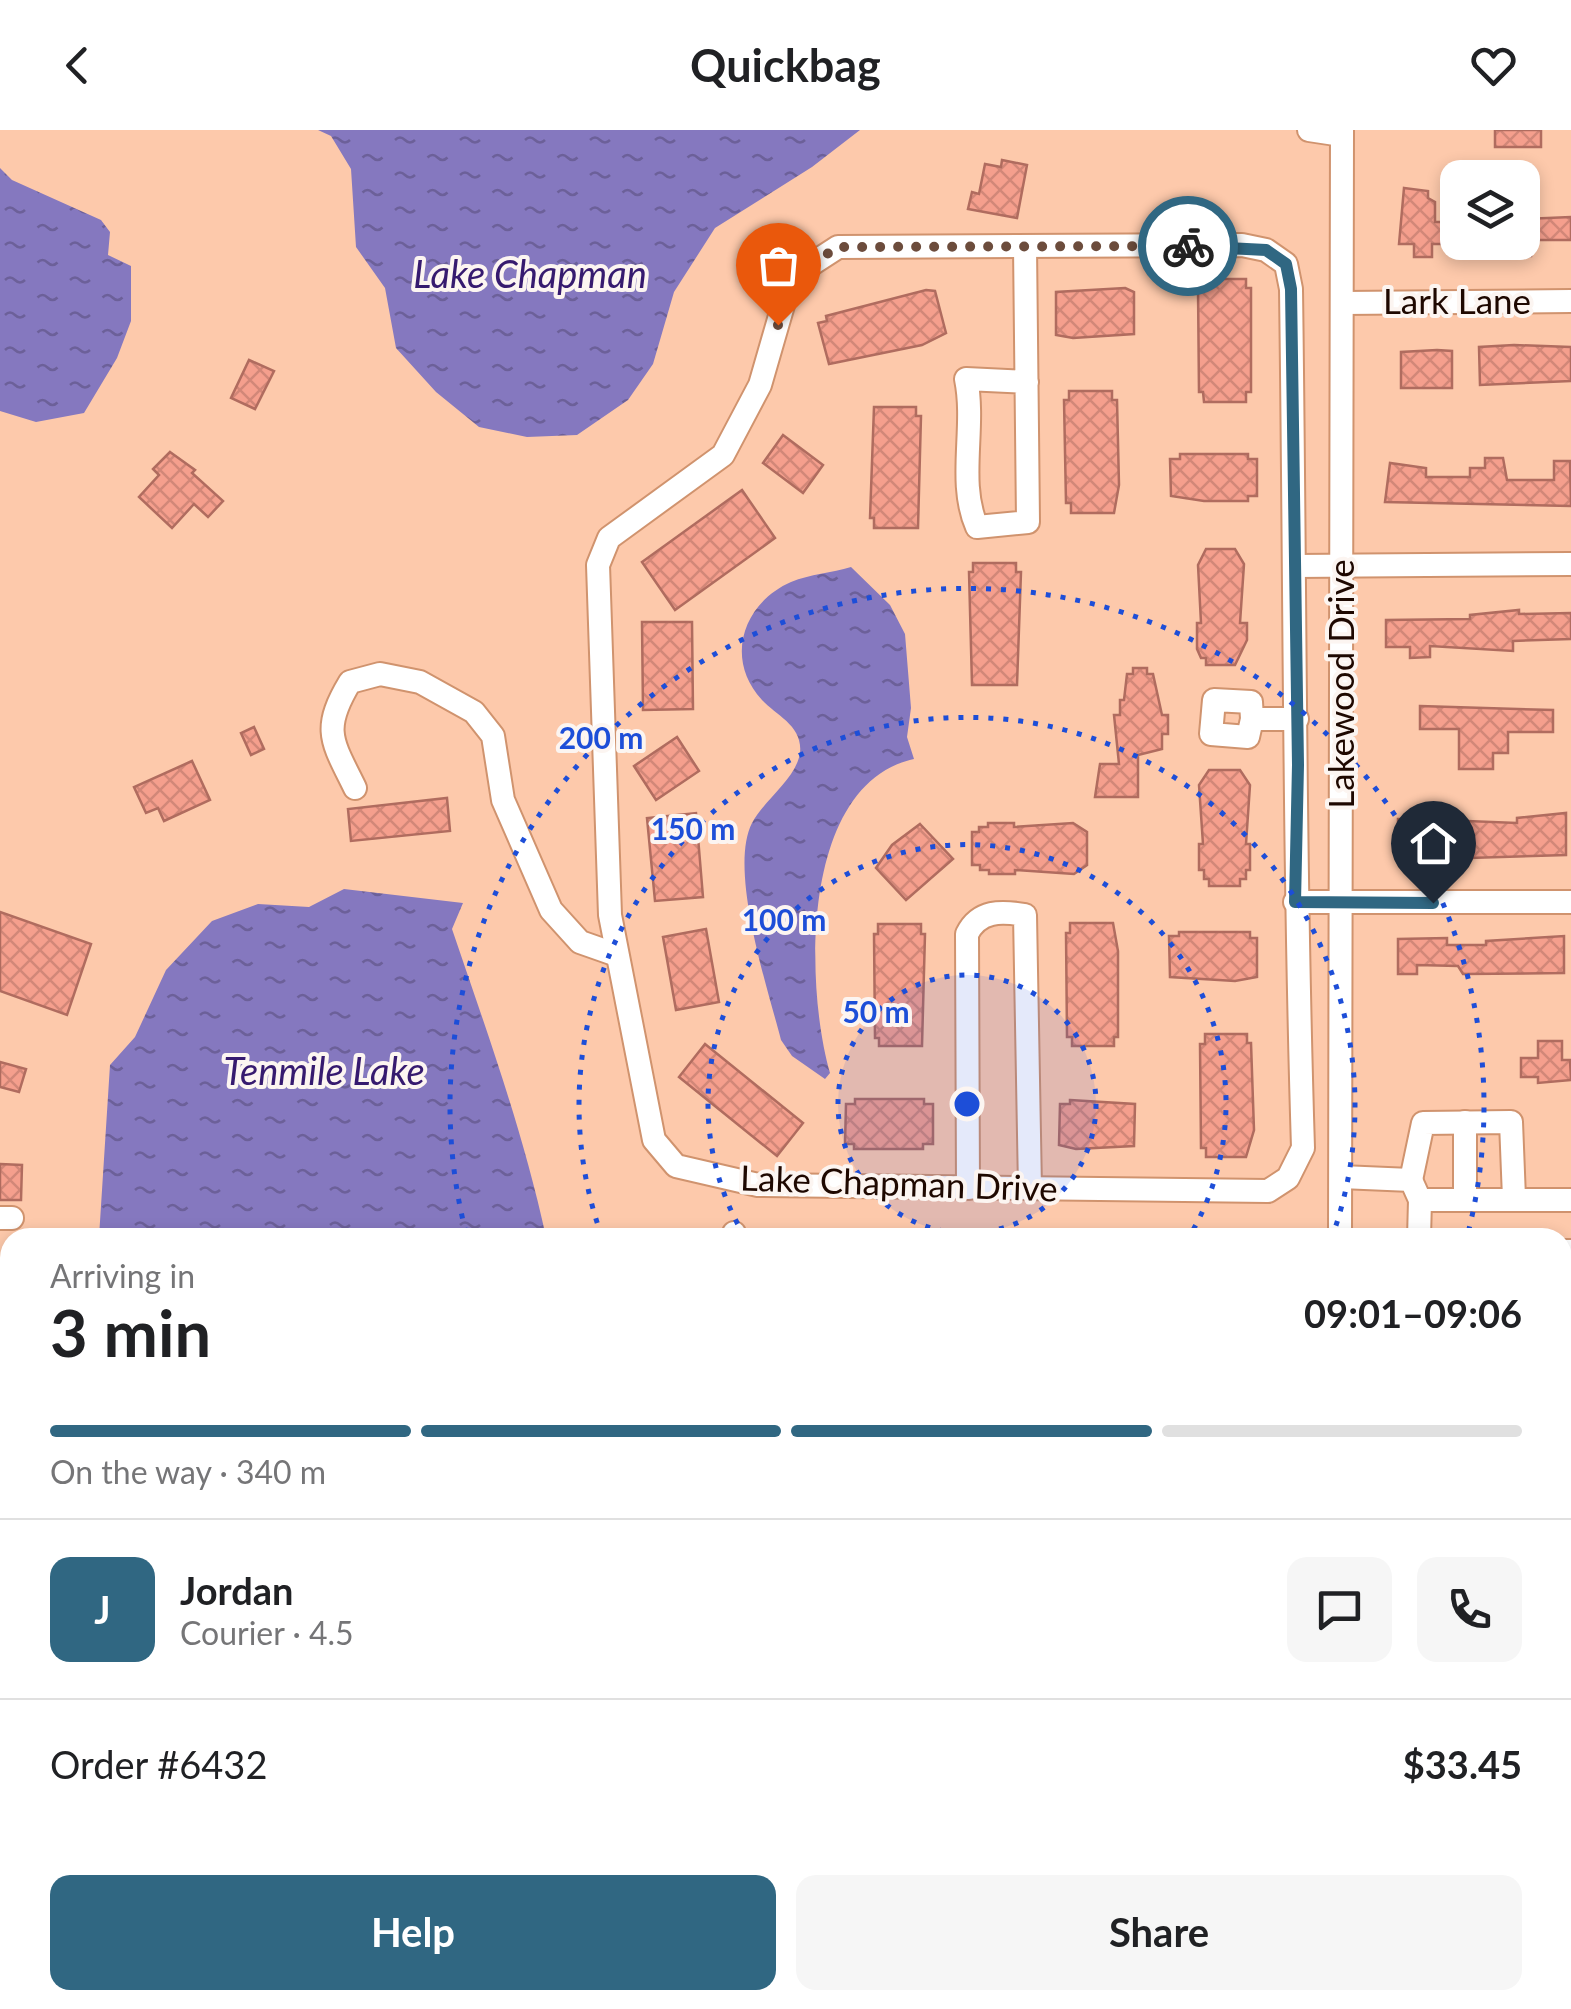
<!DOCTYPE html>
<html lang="en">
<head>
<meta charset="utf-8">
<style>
	:root { --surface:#fff; --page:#f6f6f6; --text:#202124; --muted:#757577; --line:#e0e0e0; --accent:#306782 }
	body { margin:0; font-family:Lato,sans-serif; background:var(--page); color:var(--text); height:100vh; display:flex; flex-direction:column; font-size:38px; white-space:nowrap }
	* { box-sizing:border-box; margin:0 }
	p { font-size:32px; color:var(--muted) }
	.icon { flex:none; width:55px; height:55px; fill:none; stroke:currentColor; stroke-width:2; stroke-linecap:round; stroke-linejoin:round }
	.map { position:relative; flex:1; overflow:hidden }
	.panel { position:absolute; left:0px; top:1098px; width:1572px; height:782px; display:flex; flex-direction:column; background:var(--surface); border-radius:30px 30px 0 0; box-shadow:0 5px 15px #0003 }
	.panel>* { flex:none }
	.tools { position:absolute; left:1440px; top:30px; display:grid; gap:20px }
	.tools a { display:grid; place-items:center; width:100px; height:100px; border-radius:20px; background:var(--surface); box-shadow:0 5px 15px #0003; font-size:50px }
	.pin { position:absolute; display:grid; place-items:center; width:85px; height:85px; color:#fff; margin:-102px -42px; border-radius:50% 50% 50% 0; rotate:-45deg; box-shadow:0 0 10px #0007 }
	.pin .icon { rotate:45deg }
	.courier { position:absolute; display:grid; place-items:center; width:100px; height:100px; margin:-50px; border:8px solid #306782; border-radius:50%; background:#fff; color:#222; box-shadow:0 2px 12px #0007 }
	.overview em { font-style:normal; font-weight:700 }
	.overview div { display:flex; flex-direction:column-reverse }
	.overview { display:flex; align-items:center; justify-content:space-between; height:170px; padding:0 50px }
	h1 { font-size:65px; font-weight:700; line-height:75px }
	.bar { display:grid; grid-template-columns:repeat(4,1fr); gap:15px 10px; align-content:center; height:120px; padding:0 50px }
	.bar i { height:12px; border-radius:8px; background:var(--line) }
	.bar .selected { background:var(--accent) }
	.bar p { grid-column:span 4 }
	.line { display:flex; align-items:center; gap:25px; padding:0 50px; border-top:2px solid var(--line) }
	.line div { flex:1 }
	.round { display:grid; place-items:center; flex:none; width:105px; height:105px; border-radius:20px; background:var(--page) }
	.cta { display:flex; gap:20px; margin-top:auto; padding:20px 50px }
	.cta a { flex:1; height:115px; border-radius:20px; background:var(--accent); color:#fff; font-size:40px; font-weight:700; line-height:115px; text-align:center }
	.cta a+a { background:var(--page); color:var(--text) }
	header { display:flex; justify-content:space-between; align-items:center; height:130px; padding:0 50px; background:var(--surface); font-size:45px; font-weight:700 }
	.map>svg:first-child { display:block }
</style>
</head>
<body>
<header><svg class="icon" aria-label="back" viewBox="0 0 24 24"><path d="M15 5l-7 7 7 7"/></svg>Quickbag<svg class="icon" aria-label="heart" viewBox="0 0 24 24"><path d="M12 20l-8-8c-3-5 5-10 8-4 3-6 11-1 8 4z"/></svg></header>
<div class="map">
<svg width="1571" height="1879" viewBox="0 0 1571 1879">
	<defs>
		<pattern id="forest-crowns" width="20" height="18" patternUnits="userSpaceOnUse" patternTransform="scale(2.5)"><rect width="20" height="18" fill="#e3ab8b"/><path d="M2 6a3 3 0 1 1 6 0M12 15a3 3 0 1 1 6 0" fill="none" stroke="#c29276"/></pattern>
		<pattern id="water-ripples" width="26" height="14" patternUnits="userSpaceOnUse" patternTransform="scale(2.5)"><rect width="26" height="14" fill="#8578bf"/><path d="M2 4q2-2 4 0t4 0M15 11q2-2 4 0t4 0" fill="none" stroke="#6c6099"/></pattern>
		<pattern id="building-cross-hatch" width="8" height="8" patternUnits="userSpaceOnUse" patternTransform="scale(2.5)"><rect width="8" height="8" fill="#f59f8d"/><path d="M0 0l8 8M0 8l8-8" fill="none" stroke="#d28778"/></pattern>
	</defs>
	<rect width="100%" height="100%" fill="#fdc9ab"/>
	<g fill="#f5bc9c">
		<polygon points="1562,1613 1571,1613 1571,1879 1378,1879 1378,1870 1562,1870"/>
		<polygon points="10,1836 10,1870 280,1870 280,1879 0,1879 0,1847"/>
		<rect x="833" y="1870" width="500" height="9"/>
	</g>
	<g fill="url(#forest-crowns)">
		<polygon points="10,1707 10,1777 0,1777 0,1714"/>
		<rect x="304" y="1870" width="529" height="9"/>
	</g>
	<g fill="url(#water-ripples)">
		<polygon points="318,0 860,0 812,37 715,98 674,162 653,234 628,270 577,305 527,307 479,297 436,262 396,218 385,158 356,117 351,39 331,6"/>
		<polygon points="0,38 12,50 101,90 110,102 108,125 131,136 131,191 117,228 84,283 36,292 0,281"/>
		<path d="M851 437 890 475 905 504 911 578 907 607 914 629C800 654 805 856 830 943L825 949 792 926 781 910C768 859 728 740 752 693 764 670 796 649 800 623 803 596 777 586 762 570 724 529 743 473 791 452 810 444 832 443 851 437Z"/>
		<path d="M344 759 463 773 452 799C487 902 523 1001 546 1107H99L110 935 135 907 166 840 212 791 258 774 309 777Z"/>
		<polygon points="10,1256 10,1697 0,1704 0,1266"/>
	</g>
	<g fill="url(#building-cross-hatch)" stroke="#b06c5f" stroke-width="2.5">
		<rect x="1495" y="0" width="46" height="17"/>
		<polygon points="1002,30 1027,35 1017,88 968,79 972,62 979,64 985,34 1001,37"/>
		<polygon points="1404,58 1428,61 1428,68 1435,72 1435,92 1454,92 1454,114 1432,114 1432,127 1414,127 1414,114 1399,114"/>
		<polygon points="1571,87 1571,110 1522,110 1522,89"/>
		<rect x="1475" y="112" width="56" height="14"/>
		<polygon points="1202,149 1246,149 1246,158 1251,158 1251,262 1246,262 1246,272 1204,272 1203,262 1199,262 1198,158 1202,158"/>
		<polygon points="1125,158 1134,162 1134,204 1073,208 1056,205 1056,162"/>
		<polygon points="926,160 935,161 946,203 922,215 829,234 818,193 827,191 826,186"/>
		<polygon points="1514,215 1571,217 1571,251 1480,255 1479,217"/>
		<polygon points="1437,220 1452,221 1452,258 1401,258 1401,222"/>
		<polygon points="249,230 274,241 255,279 231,268"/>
		<polygon points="1069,261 1112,261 1112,270 1117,270 1119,355 1114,383 1071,383 1071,373 1066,373 1064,270 1069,270"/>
		<polygon points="874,277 916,277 916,286 921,286 918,398 874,398 874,388 870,388"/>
		<polygon points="783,305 823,335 803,363 763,333"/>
		<polygon points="170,322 195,340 192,343 223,371 208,387 194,374 172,398 139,367 159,345 153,339"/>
		<polygon points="1180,324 1248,324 1248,329 1257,329 1257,366 1248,366 1248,371 1204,371 1171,366 1170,329 1180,329"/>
		<polygon points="1485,328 1503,328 1507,350 1554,350 1554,331 1570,331 1571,376 1385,372 1390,333 1426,338 1426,347 1470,347 1470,338 1485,338"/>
		<polygon points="742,360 775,408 675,480 642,432"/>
		<polygon points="1206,419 1235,419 1244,434 1240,493 1247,493 1247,510 1235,535 1206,535 1206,528 1201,528 1197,519 1197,493 1201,493 1198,435"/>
		<polygon points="973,433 1016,433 1016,442 1021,442 1017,555 972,555 969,442 973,442"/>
		<polygon points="1519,480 1519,484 1571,483 1571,509 1513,511 1513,521 1430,516 1430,527 1410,528 1410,517 1386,517 1386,490 1470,489 1470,485"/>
		<polygon points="642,492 692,492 693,579 643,580"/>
		<polygon points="1133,538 1147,538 1147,544 1153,544 1162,585 1168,585 1168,604 1162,604 1162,619 1138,625 1138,667 1095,667 1100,634 1119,634 1114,585 1120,585 1120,570 1124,570 1127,544 1133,544"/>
		<polygon points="1420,576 1553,580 1553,602 1508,602 1508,623 1493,623 1493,639 1459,639 1459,599 1420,599"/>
		<polygon points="254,597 264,619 251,625 241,603"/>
		<polygon points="677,607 699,641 656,670 634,636"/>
		<polygon points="192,631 210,670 164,691 158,678 146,683 134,657"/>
		<polygon points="1209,640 1240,640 1250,655 1246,714 1250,714 1250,740 1246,740 1246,749 1240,749 1240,756 1209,756 1209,749 1204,749 1204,740 1199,740 1199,714 1203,714 1199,655"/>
		<polygon points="447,668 450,701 351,711 348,679"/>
		<polygon points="696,683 703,767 655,771 647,688"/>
		<polygon points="1566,683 1566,725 1404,730 1404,706 1398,706 1398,689 1420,689 1420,705 1456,705 1468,703 1468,691 1517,693 1517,688"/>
		<polygon points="988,693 1014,693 1014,697 1073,693 1087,702 1087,735 1074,744 1015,740 1015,744 989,744 989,740 980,740 980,735 972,735 972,702 979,702 979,697 988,697"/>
		<polygon points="920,694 953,729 906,770 876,738 892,715"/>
		<polygon points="0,782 91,814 67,885 0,861"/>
		<polygon points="1070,793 1113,793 1118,821 1118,907 1114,907 1114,916 1072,916 1072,907 1067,907 1066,803 1070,803"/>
		<polygon points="878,794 921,794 921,804 925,804 922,916 879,916 879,908 875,908 874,804 878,804"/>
		<polygon points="706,799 719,872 676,880 663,807"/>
		<polygon points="1179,802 1250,802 1250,808 1257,808 1257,847 1235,851 1170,847 1169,806 1179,806"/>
		<polygon points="1564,806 1564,843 1463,844 1458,836 1417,835 1417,844 1398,844 1398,809 1447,808 1447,815 1486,815 1486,811"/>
		<polygon points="1205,904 1247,904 1247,913 1251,913 1254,1000 1246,1027 1206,1027 1206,1018 1201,1018 1200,914 1205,914"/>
		<polygon points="1538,911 1562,911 1562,930 1570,930 1571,950 1538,953 1538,947 1521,947 1521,928 1538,928"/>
		<polygon points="705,914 803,993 777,1026 679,947"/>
		<polygon points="0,932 26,939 19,962 0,957"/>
		<polygon points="855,969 924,969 924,974 933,974 933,1014 923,1014 923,1019 854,1019 854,1014 845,1014 846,974 855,974"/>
		<polygon points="1070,970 1135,974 1134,1016 1076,1019 1059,1015 1060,974 1070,974"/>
		<polygon points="0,1034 22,1035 21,1070 0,1070"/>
	</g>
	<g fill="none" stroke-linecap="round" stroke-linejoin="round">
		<defs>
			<g id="minor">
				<polyline points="1309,0 1342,5"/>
				<path d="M1242 115 1266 120 1286 134 1291 159C1295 446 1294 732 1303 1018L1288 1048 1268 1061 758 1055 676 1036 654 1010 610 785 598 435 609 408 723 325 760 255 786 165 804 139 838 117Z"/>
				<path d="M1025 116 1028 392 977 397C957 352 976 298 966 249L1027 252"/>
				<polyline points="1342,173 1571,171"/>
				<polyline points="1295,436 1571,434"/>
				<polyline points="1252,589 1248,607 1211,604 1214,570 1251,572 1252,589 1297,589"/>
				<path d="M355 658C332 611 321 600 350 552L380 544 420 552 474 582 493 606 503 670 551 780 580 812 617 825"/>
				<polyline points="1295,772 1571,772"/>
				<polyline points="1465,992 1465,1069"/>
				<polyline points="1341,1047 1411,1050 1420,1070 1419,1108"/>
				<polyline points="1411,1050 1423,993 1511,992 1514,1068"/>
				<path d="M968 1058 967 804C979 780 1001 781 1025 785L1030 1059"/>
				<polyline points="1420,1070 1571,1070"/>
				<polyline points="0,1088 12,1088"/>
				<polyline points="734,1103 734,1108"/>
				<polyline points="1340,1108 1342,0"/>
				<polyline points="1562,1121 1571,1121"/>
				<polyline points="1562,1355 1571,1355"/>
				<polyline points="1562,1574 1571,1574"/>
				<polyline points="1562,1627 1571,1627"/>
				<polyline points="1562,1843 1571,1843"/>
				<polyline points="856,1870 856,1879"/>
				<polyline points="912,1870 1026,1870"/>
				<polyline points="1043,1870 1043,1879"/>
				<polyline points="1090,1870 1090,1879"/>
				<polyline points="1342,1870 1342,1879"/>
				<polyline points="1419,1870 1419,1879"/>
				<polyline points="1144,1879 1144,1870"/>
				<polyline points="1278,1879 1278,1870"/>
			</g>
		</defs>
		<use href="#minor" stroke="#d0936e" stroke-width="26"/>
		<use href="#minor" stroke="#fff" stroke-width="22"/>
	</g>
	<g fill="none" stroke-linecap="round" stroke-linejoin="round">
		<path stroke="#6c4c3c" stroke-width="10" stroke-dasharray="0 18" d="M778 195C790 152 801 140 838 117L1188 116"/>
		<polyline stroke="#306782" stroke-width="12" points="1188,116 1266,120 1286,134 1291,159 1298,635 1295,772 1433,773"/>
	</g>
	<circle cx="967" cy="974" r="129" fill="#1d4ed8" fill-opacity=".12"/>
	<g fill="none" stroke="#1d4ed8" stroke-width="5" stroke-dasharray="5 10">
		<circle cx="967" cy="974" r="129"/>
		<path d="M745 1107A259 259 0 1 1 1189 1107"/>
		<path d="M602 1107A388 388 0 1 1 1332 1107"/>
		<path d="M466 1103A517 517 0 1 1 1468 1103"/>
	</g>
	<g text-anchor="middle" stroke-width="8" stroke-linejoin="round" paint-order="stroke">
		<g font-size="35" fill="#1e0800" stroke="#fcf5f1">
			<text x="1457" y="184">Lark Lane</text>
			<text transform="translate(1342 554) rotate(-90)" y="12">Lakewood Drive</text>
			<text transform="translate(899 1054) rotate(2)" y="12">Lake Chapman Drive</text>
		</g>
		<g font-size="38" font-style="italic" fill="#361a6f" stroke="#fcf5f1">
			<text x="530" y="158">Lake Chapman</text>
			<text x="324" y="955">Tenmile Lake</text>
		</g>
	</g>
	<circle cx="967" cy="974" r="15" fill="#1d4ed8" stroke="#fcf5f1" stroke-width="5"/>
	<g font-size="30" text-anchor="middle" font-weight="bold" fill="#1d4ed8" stroke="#fcf5f1" stroke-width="8" stroke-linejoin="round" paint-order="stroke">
		<text x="601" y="619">200 m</text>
		<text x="693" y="710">150 m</text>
		<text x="784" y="801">100 m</text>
		<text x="876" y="893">50 m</text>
	</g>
</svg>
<div class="tools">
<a><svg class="icon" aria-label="layers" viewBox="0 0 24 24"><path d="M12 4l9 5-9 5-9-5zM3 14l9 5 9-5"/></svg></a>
</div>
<div class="pin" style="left:778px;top:195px;background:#ea580c"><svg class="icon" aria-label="bag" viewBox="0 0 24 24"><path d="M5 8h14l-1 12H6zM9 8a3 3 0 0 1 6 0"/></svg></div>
<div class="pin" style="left:1433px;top:773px;background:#1f2937"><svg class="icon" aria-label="home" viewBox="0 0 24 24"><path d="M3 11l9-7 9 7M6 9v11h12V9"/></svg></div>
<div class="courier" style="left:1188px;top:116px"><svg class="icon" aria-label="bike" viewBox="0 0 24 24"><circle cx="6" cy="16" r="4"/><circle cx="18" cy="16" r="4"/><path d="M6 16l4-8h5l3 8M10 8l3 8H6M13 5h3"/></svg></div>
<section class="panel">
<div class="overview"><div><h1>3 min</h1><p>Arriving in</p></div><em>09:01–09:06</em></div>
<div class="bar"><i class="selected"></i><i class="selected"></i><i class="selected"></i><i></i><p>On the way · 340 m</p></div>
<div class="line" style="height:180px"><b class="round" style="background:var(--accent);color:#fff">J</b><div><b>Jordan</b><p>Courier · 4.5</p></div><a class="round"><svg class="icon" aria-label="chat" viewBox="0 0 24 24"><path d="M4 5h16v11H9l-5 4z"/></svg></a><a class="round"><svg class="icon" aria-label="phone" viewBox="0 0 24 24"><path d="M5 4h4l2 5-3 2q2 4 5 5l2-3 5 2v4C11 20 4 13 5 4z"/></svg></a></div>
<div class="line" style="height:130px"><div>Order #6432</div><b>$33.45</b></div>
<div class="cta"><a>Help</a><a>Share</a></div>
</section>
</div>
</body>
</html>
